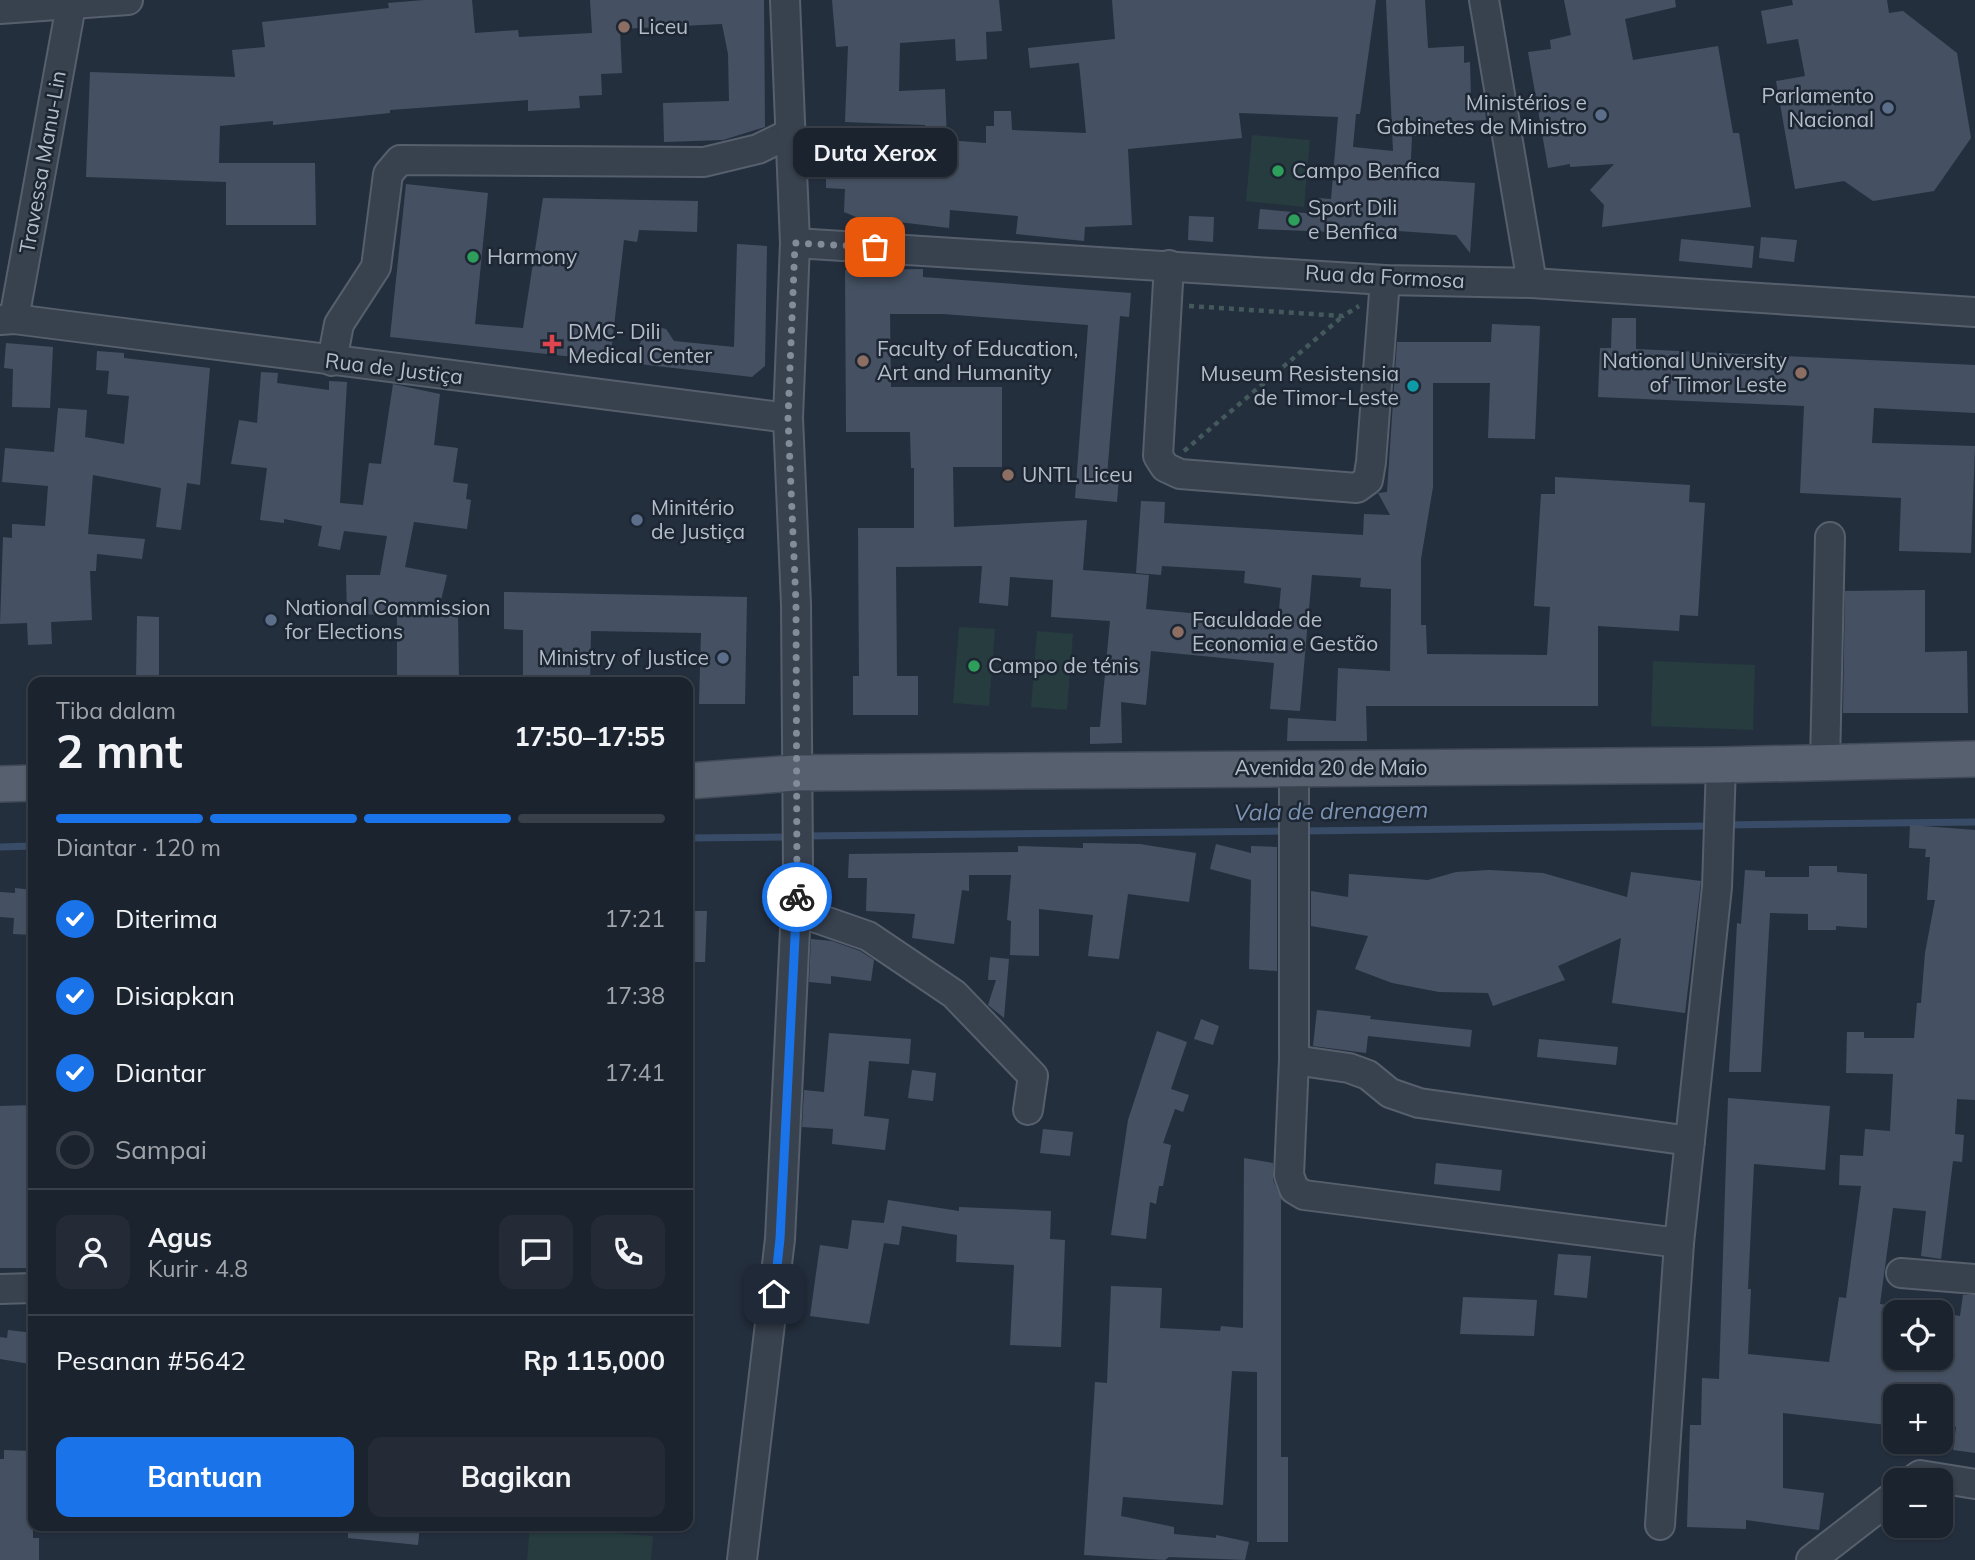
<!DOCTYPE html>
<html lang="id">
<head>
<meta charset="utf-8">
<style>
	:root { --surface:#1b232e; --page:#242b36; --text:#f1f3f6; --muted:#a0a4aa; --line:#39404a; --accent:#1a73e8 }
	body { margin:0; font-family:Mulish,sans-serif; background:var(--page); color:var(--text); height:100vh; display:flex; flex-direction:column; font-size:26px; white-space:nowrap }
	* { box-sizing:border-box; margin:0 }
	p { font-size:23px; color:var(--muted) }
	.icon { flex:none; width:38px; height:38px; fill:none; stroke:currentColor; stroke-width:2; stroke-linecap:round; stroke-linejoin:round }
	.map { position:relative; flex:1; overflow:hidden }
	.sheet { position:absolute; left:28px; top:677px; width:665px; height:854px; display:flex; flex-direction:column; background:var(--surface); border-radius:14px; box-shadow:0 2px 5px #0004,0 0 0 2px var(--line) }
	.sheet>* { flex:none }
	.controls { position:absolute; left:1883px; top:1300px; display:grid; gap:14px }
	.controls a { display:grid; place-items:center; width:70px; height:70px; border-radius:14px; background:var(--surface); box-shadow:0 2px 5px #0004,0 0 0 2px var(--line); font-size:35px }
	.pin { position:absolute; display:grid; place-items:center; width:60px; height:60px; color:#fff; margin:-30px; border-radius:14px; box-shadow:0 4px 10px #0006 }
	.courier { position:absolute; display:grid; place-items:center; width:70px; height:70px; margin:-35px; border:5px solid #1a73e8; border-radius:50%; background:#fff; color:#222; box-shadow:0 2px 9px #0007 }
	.bubble { position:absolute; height:49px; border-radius:14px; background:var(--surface); box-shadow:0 2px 5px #0004,0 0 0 2px var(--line); font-size:23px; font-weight:700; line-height:49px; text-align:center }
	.head em { font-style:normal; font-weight:700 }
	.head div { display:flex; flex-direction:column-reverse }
	.head { display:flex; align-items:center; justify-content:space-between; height:119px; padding:0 28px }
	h1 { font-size:46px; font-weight:700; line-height:52px }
	.bar { display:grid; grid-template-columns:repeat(4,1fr); gap:10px 7px; align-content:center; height:84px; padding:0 28px }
	.bar i { height:9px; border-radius:5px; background:var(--line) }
	.bar .selected { background:var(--accent) }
	.bar p { grid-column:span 4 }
	.line { display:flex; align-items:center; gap:18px; padding:0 28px; border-top:2px solid var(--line) }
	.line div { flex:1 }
	.round { display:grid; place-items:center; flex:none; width:74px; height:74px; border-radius:14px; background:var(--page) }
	ol { padding:0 28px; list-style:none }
	li { display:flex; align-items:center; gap:21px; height:77px }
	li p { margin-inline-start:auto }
	li .icon { padding:7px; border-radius:50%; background:var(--accent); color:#fff; stroke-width:4 }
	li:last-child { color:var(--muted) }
	li i { width:38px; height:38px; border:4px solid var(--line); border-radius:50% }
	.primary-button { display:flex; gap:14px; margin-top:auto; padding:14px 28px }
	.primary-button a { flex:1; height:80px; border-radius:14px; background:var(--accent); color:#fff; font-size:28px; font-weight:700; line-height:80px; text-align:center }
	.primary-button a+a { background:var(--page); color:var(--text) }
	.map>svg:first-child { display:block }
</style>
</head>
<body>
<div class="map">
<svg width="1975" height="1560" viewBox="0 0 1975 1560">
	<rect width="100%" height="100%" fill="#242f3e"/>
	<g fill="#263c3f">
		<polygon points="1252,135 1310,140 1304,207 1246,201"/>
		<polygon points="959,627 995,629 989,706 953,703"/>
		<polygon points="1037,631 1073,634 1067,710 1031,707"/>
		<polygon points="1653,661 1755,665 1753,730 1651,726"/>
		<polygon points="530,1526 653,1536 651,1560 527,1560"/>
	</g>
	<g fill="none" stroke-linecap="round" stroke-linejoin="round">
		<g stroke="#394c67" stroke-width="7">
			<polyline points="1724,825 1975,822"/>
			<polyline points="1301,831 1712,826"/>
			<polyline points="804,836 1289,831"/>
			<polyline points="688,838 792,837"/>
			<polyline points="0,847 33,846"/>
		</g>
	</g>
	<g fill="#455162">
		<polygon points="424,0 472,0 475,33 518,30 519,37 592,33 590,0 764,0 765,127 723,140 664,142 663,103 729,101 728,54 722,24 620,29 622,73 601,74 602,95 579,96 580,108 528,111 528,100 390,110 390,113 273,125 273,121 220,126 219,163 315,163 316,225 226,225 226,182 86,177 90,72 235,77 232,50 265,47 262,22 389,8 388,3"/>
		<polygon points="832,0 999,0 1002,31 986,32 987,59 956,61 955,39 900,43 899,91 945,89 947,140 986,143 986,126 994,126 994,111 1011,111 1012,130 1086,133 1079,63 1030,68 1028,48 1115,39 1112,0 1376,0 1360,114 1356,114 1353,147 1393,151 1386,0 1425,0 1428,48 1464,46 1464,63 1470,62 1471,99 1484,98 1486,120 1446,122 1447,134 1412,136 1410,179 1475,183 1470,253 1456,235 1398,231 1389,240 1385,234 1258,229 1260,209 1316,214 1318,198 1331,199 1338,117 1239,113 1242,138 1128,149 1132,225 1085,227 1084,241 1016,234 1018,216 950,210 949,228 856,217 844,212 845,189 826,188 826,173 818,173 819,128 848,128 843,159 923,164 925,125 845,122 848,46 836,47"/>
		<polygon points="1564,0 1675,0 1676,7 1625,19 1633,60 1718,46 1733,133 1739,133 1751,207 1602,227 1604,205 1590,190 1614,164 1570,167 1570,164 1548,168 1528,52 1551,49 1550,40 1571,35"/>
		<polygon points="1792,0 1887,0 1889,13 1903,11 1957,53 1971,138 1934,191 1873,201 1844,181 1795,189 1776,81 1805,76 1798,39 1767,44 1761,11 1793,5"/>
		<polygon points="406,184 488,193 475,324 523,328 543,198 698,201 697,232 639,230 637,242 624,240 610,361 390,337"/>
		<polygon points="1189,216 1214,217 1213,242 1188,240"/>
		<polygon points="1761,237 1797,240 1794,262 1759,258"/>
		<polygon points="1681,239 1754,246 1752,268 1679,261"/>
		<polygon points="737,244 767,246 765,366 752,377 630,363 645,333 657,327 666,329 674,341 734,347"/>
		<polygon points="923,269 923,277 1131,293 1129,317 1120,316 1107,476 1119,477 1117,502 1075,498 1088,325 943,314 890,314 891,387 1002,387 1002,467 953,467 954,527 1087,520 1083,570 1149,575 1146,609 1278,621 1281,588 1244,583 1245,571 1162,566 1161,575 1136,573 1141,501 1165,502 1164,523 1363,535 1364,514 1390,515 1378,493 1387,492 1397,342 1491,342 1492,324 1540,326 1535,439 1488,438 1490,383 1433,383 1433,487 1421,559 1421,625 1426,625 1427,654 1547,655 1550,607 1534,606 1541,494 1555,494 1555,477 1690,485 1689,502 1705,503 1698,616 1680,615 1679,631 1598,626 1598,706 1366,706 1367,741 1287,741 1288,718 1336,721 1338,668 1390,671 1391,589 1360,587 1361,578 1312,575 1300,711 1270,709 1274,663 1151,651 1146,705 1121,702 1122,743 1090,744 1090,727 1100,727 1110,621 1051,617 1053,580 1010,577 1008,606 979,603 982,566 896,567 897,676 918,676 918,715 853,715 853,676 859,676 858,528 914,528 914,468 911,468 910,432 846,432 845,270"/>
		<polygon points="1612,318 1636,318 1636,349 1975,365 1975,413 1874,408 1872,443 1975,446 1971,553 1899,551 1901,498 1800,493 1804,406 1598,397 1600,348 1611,348"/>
		<polygon points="6,343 53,347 50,408 12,407 13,369 4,368"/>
		<polygon points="97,351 124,353 124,358 210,368 200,485 187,483 181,530 156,527 161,488 93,475 88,534 145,539 142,559 97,554 96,571 90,571 92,620 51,622 52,644 28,645 27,623 0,624 3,537 12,538 12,524 45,526 48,486 2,482 5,448 54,452 58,408 87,410 85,437 124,444 129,396 107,394 109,371 96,370"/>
		<polygon points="261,372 278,373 277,383 329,390 329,381 347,382 340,503 363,505 369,463 381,464 393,384 440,394 434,445 458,448 453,482 468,484 466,499 471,500 467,529 414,522 405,567 447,575 438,613 458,613 459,682 397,682 397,614 347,615 346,575 380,575 387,536 344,531 340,550 318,546 322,526 284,519 284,523 260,520 267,468 231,464 239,420 257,423"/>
		<polygon points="1925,590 1925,652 1967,651 1968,713 1843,713 1845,591"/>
		<polygon points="504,592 747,597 745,704 699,704 701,633 591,631 590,682 547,682 547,678 523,678 523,630 504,629"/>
		<polygon points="137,616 159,617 159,682 136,682"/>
		<polygon points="1910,825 1975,830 1975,1100 1957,1099 1955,1134 1964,1135 1962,1162 1953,1161 1941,1259 1921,1256 1926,1211 1893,1208 1880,1304 1895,1306 1895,1358 1941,1358 1941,1313 1960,1316 1963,1295 1975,1295 1975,1453 1953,1450 1956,1427 1941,1424 1945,1396 1895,1396 1895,1426 1783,1413 1783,1488 1824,1493 1819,1530 1746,1520 1746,1529 1687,1527 1690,1425 1701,1425 1702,1378 1719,1379 1728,1098 1830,1106 1825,1170 1754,1164 1748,1289 1751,1289 1748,1354 1829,1362 1839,1297 1846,1298 1861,1186 1839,1185 1840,1155 1863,1156 1865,1129 1890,1131 1893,1074 1846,1073 1847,1032 1864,1032 1864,1038 1914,1038 1917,1003 1921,1003 1925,953 1935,900 1927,900 1930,857 1925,857 1926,849 1909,848"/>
		<polygon points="1083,843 1140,844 1196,853 1189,902 1128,894 1119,959 1088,956 1093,915 1039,909 1039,956 1010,955 1011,921 1007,920 1011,875 969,875 969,891 962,890 954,944 912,938 915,914 866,911 867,878 848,878 849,854 1018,852 1018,846 1083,848"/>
		<polygon points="1216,844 1251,853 1251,846 1277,847 1277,971 1249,969 1251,880 1210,869"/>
		<polygon points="1809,866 1837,866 1837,872 1867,874 1867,928 1836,926 1836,930 1808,930 1808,914 1770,913 1761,1072 1729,1072 1737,923 1741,924 1745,870 1765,871 1765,877 1809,877"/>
		<polygon points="1489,870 1543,873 1627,897 1631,872 1701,881 1685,1013 1612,1003 1621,938 1558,966 1565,980 1493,1006 1488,993 1439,992 1392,983 1355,969 1368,936 1311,926 1311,891 1348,897 1349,874 1428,880 1456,872"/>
		<polygon points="15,888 33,890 33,935 13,934 14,918 0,917 0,892 15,893"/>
		<polygon points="688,911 707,911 705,962 688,962"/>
		<polygon points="811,939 832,941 860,951 874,960 871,981 831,976 831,984 809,982"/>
		<polygon points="990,957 1009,959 1004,1018 988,1005 996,980 988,980"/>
		<polygon points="1317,1010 1371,1016 1370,1019 1472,1030 1470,1047 1368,1036 1366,1053 1313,1046"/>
		<polygon points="1201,1019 1219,1026 1213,1045 1194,1039"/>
		<polygon points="1157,1031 1187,1042 1171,1089 1189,1095 1183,1112 1175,1109 1163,1143 1171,1145 1163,1186 1159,1186 1156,1204 1150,1202 1146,1239 1111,1235 1128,1120"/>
		<polygon points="829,1033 911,1039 909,1064 869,1061 864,1116 889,1119 885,1150 832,1144 833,1129 802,1127 804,1090 824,1092"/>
		<polygon points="1539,1039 1618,1047 1616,1065 1537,1057"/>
		<polygon points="912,1070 936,1073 933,1101 908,1098"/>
		<polygon points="33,1105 33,1268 0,1268 0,1106"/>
		<polygon points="1043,1129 1073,1132 1070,1156 1040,1153"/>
		<polygon points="1244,1158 1273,1163 1273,1180 1281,1198 1281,1457 1288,1457 1288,1542 1257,1542 1257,1372 1232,1371 1223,1505 1123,1497 1121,1516 1174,1527 1174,1534 1216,1538 1216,1535 1249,1542 1245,1560 1169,1557 1165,1560 1084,1555 1095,1382 1107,1383 1111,1286 1162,1288 1160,1328 1220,1331 1221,1326 1243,1328"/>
		<polygon points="1436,1163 1502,1170 1500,1191 1434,1184"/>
		<polygon points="888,1200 959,1211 959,1207 1051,1211 1050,1239 1065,1240 1061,1347 1010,1345 1014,1265 956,1262 957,1235 902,1226 899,1245 884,1243 869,1324 810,1316 820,1245 848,1249 852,1220 884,1223"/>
		<polygon points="1558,1254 1591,1256 1587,1298 1554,1295"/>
		<polygon points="1463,1297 1537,1300 1534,1336 1460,1334"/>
		<polygon points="8,1330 33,1333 30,1364 0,1359 0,1337 7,1338"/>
		<polygon points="4,1450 33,1451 33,1538 39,1538 39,1560 0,1560 0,1459 4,1459"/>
		<polygon points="348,1526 420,1526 418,1545 348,1538"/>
	</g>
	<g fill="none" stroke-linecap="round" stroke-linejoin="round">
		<defs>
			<g id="minor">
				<polyline points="1484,0 1532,283"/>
				<polyline points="0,9 128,0"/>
				<polyline points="795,243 1385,280 1532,283 1975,312"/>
				<polyline points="1169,265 1158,456 1165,467 1180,474 1357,488 1368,480 1371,462 1385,280"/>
				<polyline points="14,319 72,0"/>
				<polyline points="0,320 14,319 788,418"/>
				<polyline points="332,361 339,324 376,267 388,174 400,160 704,162 758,149 791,133"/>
				<polyline points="1825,763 1830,537"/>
				<polyline points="1294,768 1294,1060 1289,1175 1294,1189 1304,1195 1679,1243 1717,887 1721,765"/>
				<polyline points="796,911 868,936 954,994 1033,1076 1028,1110"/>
				<polyline points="1294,1060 1349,1068 1368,1075 1390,1093 1419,1103 1690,1141"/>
				<polyline points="1901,1273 1975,1279"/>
				<polyline points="0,1289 33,1288"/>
				<polyline points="1913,1480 1920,1475 1975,1484"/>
				<polyline points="1660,1525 1679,1243"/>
				<polyline points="742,1560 780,1239 798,868 796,604 788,418 795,243 785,0"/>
				<polyline points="1811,1560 1895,1495"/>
			</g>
			<g id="major">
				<polyline points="688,781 796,773 1721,765 1975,759"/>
				<polyline points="0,784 33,783"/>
			</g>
		</defs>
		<use href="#minor" stroke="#565f6c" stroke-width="32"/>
		<use href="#major" stroke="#414a57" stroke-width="38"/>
		<g stroke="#44595c" stroke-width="4.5" stroke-dasharray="5 5" stroke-linecap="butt">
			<polyline points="1189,306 1343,316 1359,306"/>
			<polyline points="1184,451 1343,316"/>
		</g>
		<use href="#minor" stroke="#38414e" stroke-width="28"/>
		<use href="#major" stroke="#56606e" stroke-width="35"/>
	</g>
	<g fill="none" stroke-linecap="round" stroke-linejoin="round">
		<polyline stroke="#828b98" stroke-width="7" stroke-dasharray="0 12.6" points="797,897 796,604 788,418 795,243 875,247"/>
		<polyline stroke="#1a73e8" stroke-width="9" points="774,1294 780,1239 797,897"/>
	</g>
	<g fill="#8d6e63" stroke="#1d2633" stroke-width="2.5">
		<circle cx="624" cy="27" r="7"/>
		<circle cx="863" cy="361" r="7"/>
		<circle cx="1801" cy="373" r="7"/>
		<circle cx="1008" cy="475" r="7"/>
		<circle cx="1178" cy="632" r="7"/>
	</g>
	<g fill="#5c6f8a" stroke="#1d2633" stroke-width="2.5">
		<circle cx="1888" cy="108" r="7"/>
		<circle cx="1601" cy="115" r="7"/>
		<circle cx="637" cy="520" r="7"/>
		<circle cx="271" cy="620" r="7"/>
		<circle cx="723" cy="658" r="7"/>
	</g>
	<g fill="#2e9e5b" stroke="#1d2633" stroke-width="2.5">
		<circle cx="1278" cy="171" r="7"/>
		<circle cx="1294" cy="220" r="7"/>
		<circle cx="473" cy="257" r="7"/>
		<circle cx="974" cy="666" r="7"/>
	</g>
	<path fill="#e0444e" stroke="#1d2633" stroke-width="2.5" d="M548.5 333.5h7v7h7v7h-7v7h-7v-7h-7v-7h7z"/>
	<circle fill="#0f9aa8" stroke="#1d2633" stroke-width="2.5" cx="1413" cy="386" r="7"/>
	<g text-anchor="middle" stroke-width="5" stroke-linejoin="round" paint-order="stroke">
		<g font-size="21" fill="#b4bcc9" stroke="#1d2633" text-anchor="start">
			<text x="638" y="34">Liceu</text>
			<text x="1874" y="103" text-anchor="end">Parlamento<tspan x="1874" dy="24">Nacional</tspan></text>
			<text x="1587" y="110" text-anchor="end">Ministérios e<tspan x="1587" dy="24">Gabinetes de Ministro</tspan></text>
			<text x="1292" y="178">Campo Benfica</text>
			<text x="1308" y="215">Sport Dili<tspan x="1308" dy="24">e Benfica</tspan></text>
			<text x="487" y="264">Harmony</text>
			<text x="568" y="339">DMC- Dili<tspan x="568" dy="24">Medical Center</tspan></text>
			<text x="877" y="356">Faculty of Education,<tspan x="877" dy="24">Art and Humanity</tspan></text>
			<text x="1787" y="368" text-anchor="end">National University<tspan x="1787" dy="24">of Timor Leste</tspan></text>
			<text x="1399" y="381" text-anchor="end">Museum Resistensia<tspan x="1399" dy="24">de Timor-Leste</tspan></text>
			<text x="1022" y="482">UNTL Liceu</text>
			<text x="651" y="515">Minitério<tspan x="651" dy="24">de Justiça</tspan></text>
			<text x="285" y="615">National Commission<tspan x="285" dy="24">for Elections</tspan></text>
			<text x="1192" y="627">Faculdade de<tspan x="1192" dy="24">Economia e Gestão</tspan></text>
			<text x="709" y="665" text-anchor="end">Ministry of Justice</text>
			<text x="988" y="673">Campo de ténis</text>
		</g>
		<g font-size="21" fill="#b4bcc9" stroke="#1d2633">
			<text transform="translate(43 162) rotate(-80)" y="7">Travessa Manu-Lin</text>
			<text transform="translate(1385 277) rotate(3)" y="7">Rua da Formosa</text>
			<text transform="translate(394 369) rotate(7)" y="7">Rua de Justiça</text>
			<text x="1331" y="775">Avenida 20 de Maio</text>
		</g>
		<g font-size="23" font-style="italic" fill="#7c92b1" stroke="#1d2633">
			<text transform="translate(1331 811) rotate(-1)" y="8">Vala de drenagem</text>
		</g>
	</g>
</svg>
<div class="controls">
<a><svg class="icon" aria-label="locate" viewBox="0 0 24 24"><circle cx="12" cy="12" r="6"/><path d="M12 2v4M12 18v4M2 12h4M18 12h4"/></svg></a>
<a>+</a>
<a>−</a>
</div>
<div class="pin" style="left:875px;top:247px;background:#ea580c"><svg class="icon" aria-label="bag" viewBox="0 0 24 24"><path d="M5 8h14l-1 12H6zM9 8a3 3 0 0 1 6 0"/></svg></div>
<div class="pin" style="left:774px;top:1294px;background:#1f2937"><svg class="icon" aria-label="home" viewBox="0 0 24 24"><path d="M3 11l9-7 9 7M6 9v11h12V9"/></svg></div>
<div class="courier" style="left:797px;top:897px"><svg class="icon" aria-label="bike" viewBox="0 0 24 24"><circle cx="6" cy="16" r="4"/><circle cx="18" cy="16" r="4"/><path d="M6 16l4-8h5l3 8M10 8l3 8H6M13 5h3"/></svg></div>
<div class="bubble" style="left:793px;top:128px;width:164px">Duta Xerox</div>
<section class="sheet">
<div class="head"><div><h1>2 mnt</h1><p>Tiba dalam</p></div><em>17:50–17:55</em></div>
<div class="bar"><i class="selected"></i><i class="selected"></i><i class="selected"></i><i></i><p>Diantar · 120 m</p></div>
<ol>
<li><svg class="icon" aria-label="check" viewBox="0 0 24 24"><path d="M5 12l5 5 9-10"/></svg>Diterima<p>17:21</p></li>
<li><svg class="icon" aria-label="check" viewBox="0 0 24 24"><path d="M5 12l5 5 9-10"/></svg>Disiapkan<p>17:38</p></li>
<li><svg class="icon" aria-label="check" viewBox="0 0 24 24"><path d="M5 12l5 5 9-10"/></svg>Diantar<p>17:41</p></li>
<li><i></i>Sampai</li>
</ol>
<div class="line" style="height:126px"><a class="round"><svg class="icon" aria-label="person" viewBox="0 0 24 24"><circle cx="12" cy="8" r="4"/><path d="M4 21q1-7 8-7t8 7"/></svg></a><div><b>Agus</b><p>Kurir · 4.8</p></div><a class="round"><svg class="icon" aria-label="chat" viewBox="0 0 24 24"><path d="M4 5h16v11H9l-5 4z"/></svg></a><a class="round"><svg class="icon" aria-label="phone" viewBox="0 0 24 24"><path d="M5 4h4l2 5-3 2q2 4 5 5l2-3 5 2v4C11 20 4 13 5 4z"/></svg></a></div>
<div class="line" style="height:91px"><div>Pesanan #5642</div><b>Rp 115,000</b></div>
<div class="primary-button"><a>Bantuan</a><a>Bagikan</a></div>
</section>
</div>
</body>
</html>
